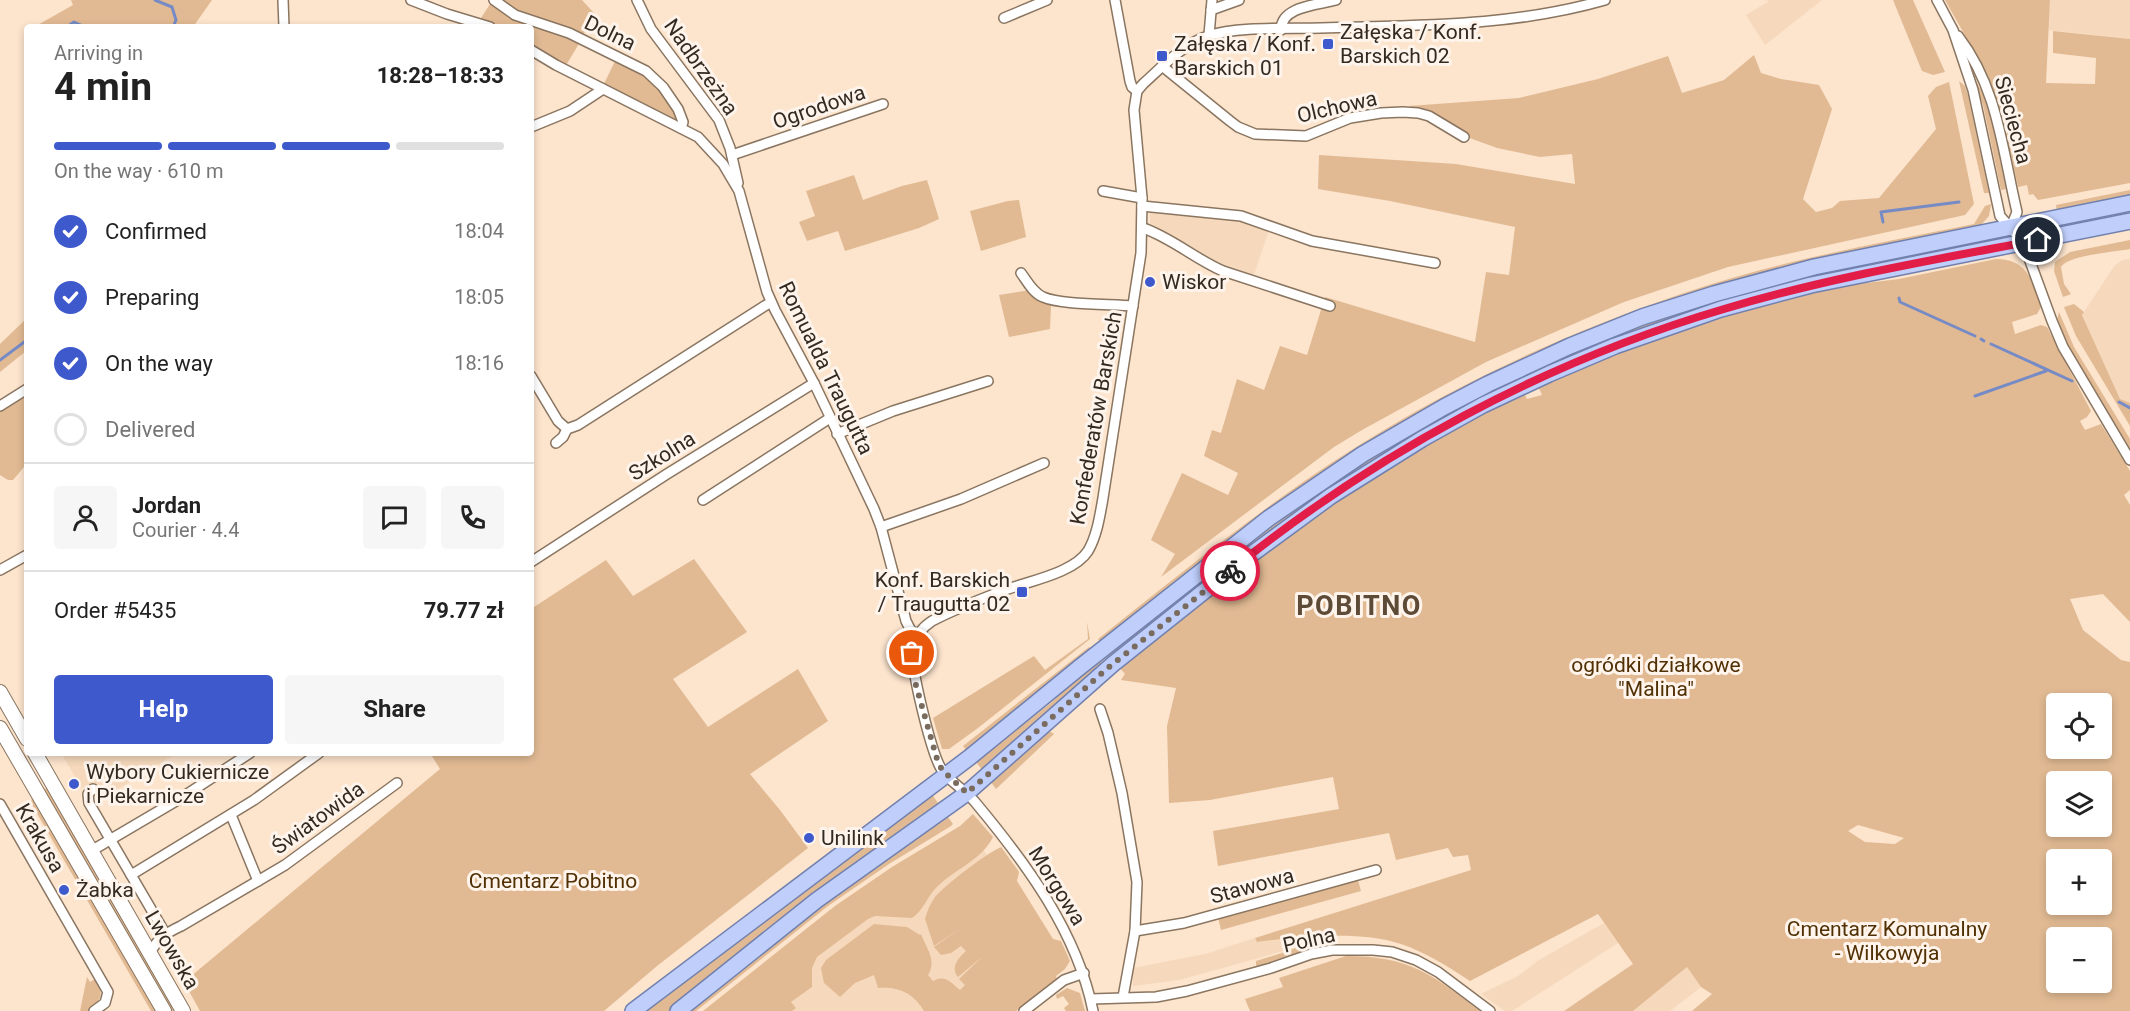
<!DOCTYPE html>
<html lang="en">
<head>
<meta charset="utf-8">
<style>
	:root { --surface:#fff; --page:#f6f6f6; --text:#222; --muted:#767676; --line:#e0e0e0; --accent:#3e59cc }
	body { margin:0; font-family:Roboto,sans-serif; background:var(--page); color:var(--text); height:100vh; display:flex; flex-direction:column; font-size:22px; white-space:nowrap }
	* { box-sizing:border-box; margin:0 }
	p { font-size:20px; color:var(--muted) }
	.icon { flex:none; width:33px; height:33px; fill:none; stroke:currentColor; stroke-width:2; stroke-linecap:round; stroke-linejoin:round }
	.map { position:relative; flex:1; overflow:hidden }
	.sheet { position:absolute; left:24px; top:24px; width:510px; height:732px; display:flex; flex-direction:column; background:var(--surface); border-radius:6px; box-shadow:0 3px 9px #0003 }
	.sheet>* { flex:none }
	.fabs { position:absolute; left:2046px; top:693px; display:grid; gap:12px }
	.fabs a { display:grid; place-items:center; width:66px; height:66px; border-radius:6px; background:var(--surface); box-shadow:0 3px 9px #0003; font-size:30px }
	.pin { position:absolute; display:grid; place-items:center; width:51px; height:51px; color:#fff; margin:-26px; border:3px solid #fff; border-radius:50%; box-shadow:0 2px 6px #0007 }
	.courier { position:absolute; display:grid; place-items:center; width:60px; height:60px; margin:-30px; border:4px solid #e11d48; border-radius:50%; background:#fff; color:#222; box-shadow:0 2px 8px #0007 }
	.headline em { font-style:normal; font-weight:700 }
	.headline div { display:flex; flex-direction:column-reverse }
	.headline { display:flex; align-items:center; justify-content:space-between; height:102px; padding:0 30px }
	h1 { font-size:39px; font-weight:700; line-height:45px }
	.bar { display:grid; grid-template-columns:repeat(4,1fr); gap:9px 6px; align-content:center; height:72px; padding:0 30px }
	.bar i { height:8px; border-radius:4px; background:var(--line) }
	.bar .current { background:var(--accent) }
	.bar p { grid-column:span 4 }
	.line { display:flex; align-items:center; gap:15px; padding:0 30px; border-top:2px solid var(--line) }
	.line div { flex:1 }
	.round { display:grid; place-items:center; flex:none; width:63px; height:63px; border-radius:6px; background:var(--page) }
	ol { padding:0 30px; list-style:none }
	li { display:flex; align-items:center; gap:18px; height:66px }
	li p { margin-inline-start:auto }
	li .icon { padding:6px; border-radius:50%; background:var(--accent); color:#fff; stroke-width:4 }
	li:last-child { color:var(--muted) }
	li i { width:33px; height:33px; border:3px solid var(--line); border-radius:50% }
	.action { display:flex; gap:12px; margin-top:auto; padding:12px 30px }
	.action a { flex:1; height:69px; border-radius:6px; background:var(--accent); color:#fff; font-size:24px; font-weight:700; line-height:69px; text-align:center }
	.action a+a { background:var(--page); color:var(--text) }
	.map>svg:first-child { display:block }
</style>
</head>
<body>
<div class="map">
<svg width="2130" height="1011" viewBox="0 0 2130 1011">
	<rect width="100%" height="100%" fill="#fce4cd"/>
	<g fill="#f6d9bc">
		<polygon points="1767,0 1822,0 1765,45 1746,15 1768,2"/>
		<polygon points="2050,0 2130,0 2130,39 2049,30"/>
		<polygon points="1150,211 1239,219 1269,230 1254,275 1212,260 1150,223"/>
		<polygon points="2130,259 2130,403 2120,399 2082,315 2115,265 2123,260"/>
		<polygon points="61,753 177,753 102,799 97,789 93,791 89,784 82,788"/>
		<polygon points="981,847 1062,954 991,1011 792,1011 771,982 891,892"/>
		<polygon points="1604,923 1618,943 1512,1011 1505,1011 1481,994 1518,976 1539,960"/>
		<polygon points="1314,936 1287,950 1179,980 1133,986 1133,968 1205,954 1255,938 1258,942"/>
		<polygon points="1687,967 1701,987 1670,1011 1633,1011"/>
	</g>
	<g fill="#e1ba93" fill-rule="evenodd">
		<polygon points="71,0 212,0 193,27 34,27 73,5"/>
		<polygon points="498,0 582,0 594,13 582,38 528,17"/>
		<polygon points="1893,0 1913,0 1945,72 1933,75 1922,71"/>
		<polygon points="1945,0 2050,0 2046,83 2095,84 2096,58 2053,53 2053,31 2130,39 2130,183 2038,200 2033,194 2029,195 2027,185 2018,187 2006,134 2010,129 2008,120 2000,112 1988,76"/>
		<polygon points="492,1 580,42 565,67 531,47 531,27 496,27 479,21"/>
		<polygon points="1754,55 1761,73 1781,79 1819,85 1832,109 1803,199 1816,212 1832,208 1840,201 1879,198 1936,129 1928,96 1936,87 1949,82 1974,204 1965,215 1728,267 1624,302 1486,362 1362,430 1334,447 1161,577 1175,554 1151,540 1182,473 1228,495 1238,473 1204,456 1212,430 1221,433 1237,379 1264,390 1280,346 1307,355 1325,297 1475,342 1486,272 1509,275 1515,227 1390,201 1318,189 1319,155 1456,164 1575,184 1572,154 1540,157 1497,148 1467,137 1433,116 1409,106 1519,98 1598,79 1668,56 1682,93 1724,80"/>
		<polygon points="616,59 641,70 674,106 679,125 603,86"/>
		<path d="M1973 77C1992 102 1999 158 2006 189L2001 190 1983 105Z"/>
		<polygon points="1959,81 1965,86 1968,95 1989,193 1984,193"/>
		<polygon points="854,175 863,200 902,186 927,180 939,219 919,228 845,251 838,231 807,241 799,222 815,216 806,191"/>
		<polygon points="2130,190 2130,196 2057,211 2056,205"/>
		<polygon points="1019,200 1026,237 981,251 970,211 1008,201"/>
		<path d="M1991 204 1989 216 1980 226 1766 273 1464 390 1101 643 1098 639C1166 585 1234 530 1306 480 1422 400 1548 339 1681 294 1776 261 1876 244 1974 224L1985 206Z"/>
		<path d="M2130 240V249C2115 252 2068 255 2061 267L2064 284 2071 294 2063 297 2054 271 2055 262 2070 252Z"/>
		<path d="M1996 259C2028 259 2033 282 2041 307L2037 314 2012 322 2015 334 2041 325 2047 327 2091 411 2087 417 2080 421 2085 430 2101 424 2130 471V490L2124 495 2130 505V622L2103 594 2070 599 2083 630 2121 660 2130 662V1011H1692L1712 994 1701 987 1687 967 1633 1011H1564L1633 964 1598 914 1470 981C1449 967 1425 952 1401 944 1359 930 1300 937 1257 942L1255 938 1471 870 1468 855 1453 857 1448 848 1396 860 1389 833 1218 866 1213 831 1339 809 1333 777 1210 800 1169 803 1167 726 1176 688 1121 680 1125 674 1119 667C1182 617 1245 565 1311 518 1378 470 1450 429 1524 393L1527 399 1542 395 1538 386 1630 348 1765 304 1826 288 1899 279ZM2056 704H2102V748H2056ZM2056 782H2102V826H2056ZM1858 825 1904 838 1895 844 1865 842 1848 831ZM2056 860H2102V904H2056ZM2056 938H2102V982H2056Z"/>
		<path d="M1875 262 1755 294 1445 420 1112 657 1108 653C1186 591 1264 527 1347 472 1459 398 1584 341 1712 301 1765 284 1820 273 1875 262Z"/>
		<polygon points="1031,290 1051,305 1050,329 1009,337 999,295"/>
		<polygon points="2074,304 2084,312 2082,315 2120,399 2130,403 2130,426 2076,336 2064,307"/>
		<polygon points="2059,312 2074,347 2130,439 2130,449 2068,345 2057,320"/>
		<polygon points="27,318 26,351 0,372 0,344"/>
		<polygon points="27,393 27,471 24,467 13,480 8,480 0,475 0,412"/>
		<polygon points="694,559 747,632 673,679 708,727 798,669 828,721 750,774 780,810 808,848 657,966 604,1011 200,1011 184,982 440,769 430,753 531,753 531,609 606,560 633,596"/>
		<polygon points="1087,622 1090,639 978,728 949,749 942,749 933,718 1034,656 1045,670 1088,639"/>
		<polygon points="1089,647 1092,650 966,750 963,746"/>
		<polygon points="1099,659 1103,665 983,771 976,762 1051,703"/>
		<polygon points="1045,732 1051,732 1054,734 996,789 990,781"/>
		<polygon points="48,787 177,1011 170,1011 42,791"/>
		<polygon points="29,790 157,1011 151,1011 31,803 32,797"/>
		<polygon points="931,793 938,803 850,866 669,1011 643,1011 734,944"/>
		<path d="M973 814 993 837C982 860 953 870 936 888 927 897 923 911 912 918L875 916 868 919 817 957 812 968V987L791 1002 796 1008 792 1011H703L835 906 892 867 960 826Z"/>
		<polygon points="948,817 953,824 951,826 889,864 828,906 696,1011 688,1011 835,895"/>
		<path d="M1001 847 1019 872 1017 881 1053 939 1061 941 1070 961 1065 969 1056 976 1057 979 1016 1011H924C914 993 898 986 878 988L874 975 855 983 840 997 824 983 821 968 826 960 874 924 907 927 920 935 921 934C927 949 937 961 928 975L933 981C946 974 951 983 960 990L965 985 959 979 983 956 958 977C950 968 958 958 966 951L961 946 951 953 941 955 934 947 961 928 934 946 925 919C927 911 930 904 935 897 945 885 987 853 1001 847Z"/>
		<polygon points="1357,877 1361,891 1221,930 1218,917"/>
		<polygon points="1307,943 1331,943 1257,967 1256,965 1256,961 1288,951"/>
		<path d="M1346 956C1410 956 1431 974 1480 1011H1250L1245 999 1283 987 1279 978Z"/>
		<path d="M87 977 90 982 95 979C105 995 101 1000 88 1011H80Z"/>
		<polygon points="1067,988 1080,993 1085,1011 1066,1011 1064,1008 1069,1004 1063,996 1057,999 1056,995"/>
	</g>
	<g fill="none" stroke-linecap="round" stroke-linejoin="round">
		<g stroke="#768bc5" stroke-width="3">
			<polyline points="155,0 172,7 176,20 173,27"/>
			<polyline points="67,27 74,22 85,27"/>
			<polyline points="1883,222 1881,212 1959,202"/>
			<polyline points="1899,298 1900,302 1975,336"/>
			<polyline points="1981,339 1984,341"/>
			<polyline points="1991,344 2072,381"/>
			<polyline points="0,360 27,340"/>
			<polyline points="1975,396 2046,371"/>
			<polyline points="2119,402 2130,408"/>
		</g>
		<defs>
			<g id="street">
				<polyline points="283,0 284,27"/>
				<polyline points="411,0 447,14 490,27"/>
				<polyline points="494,0 515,15 569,33 646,71 663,87 678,109 683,122 681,128"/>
				<polyline points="637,0 651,29 719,120 730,148 738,183"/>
				<polyline points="1115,0 1130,81 1132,87 1137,91"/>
				<polyline points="1937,0 1953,30 1973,90 2000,216 2023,242 2052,321 2063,347 2130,460"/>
				<polyline points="1211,10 1239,0"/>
				<polyline points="1004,18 1047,0"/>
				<path d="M1281 30C1281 6 1318 5 1336 0"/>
				<polyline points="1209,35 1212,0"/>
				<path d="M1958 36C1998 88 2002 149 2017 212L2011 227"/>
				<polyline points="531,50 556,65 698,137 723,164 739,191 767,292 775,310 814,383 874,509 881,527 906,621 910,629 917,636"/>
				<polyline points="1162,66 1230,121 1238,127 1255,134 1306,136 1350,118 1381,113 1403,112 1418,113 1429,116 1464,137"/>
				<polyline points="531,127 570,111 603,89"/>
				<polyline points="732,155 883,104"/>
				<polyline points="1103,191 1142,198"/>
				<polyline points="1142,206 1241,216 1312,241 1435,263"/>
				<path d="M1143 228C1172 238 1195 259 1223 271L1330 306"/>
				<path d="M1021 273C1027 281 1033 293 1043 297 1061 305 1111 304 1133 306"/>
				<polyline points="531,376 558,421 567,429"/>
				<polyline points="0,406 27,389"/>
				<polyline points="837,434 893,411 988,381"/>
				<polyline points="556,443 563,437 567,429 578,425 771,302"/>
				<polyline points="703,500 830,418"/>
				<polyline points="881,527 961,499 1044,463"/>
				<polyline points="531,562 667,474 814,383"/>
				<polyline points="0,570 27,555"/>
				<polyline points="1100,709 1108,733 1122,793 1137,882 1135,931 1123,997"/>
				<polyline points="93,789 88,794 89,803 165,933"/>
				<polyline points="0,804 108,992 105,1003 94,1011"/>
				<polyline points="231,815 258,881"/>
				<polyline points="91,851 181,798 250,753"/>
				<polyline points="131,875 254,800 319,753"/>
				<polyline points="1135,931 1184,923 1376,870"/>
				<path d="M150 953C158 938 166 933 181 926L285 865 397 783"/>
				<polyline points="1091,999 1156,997 1187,991 1271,968 1311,954 1332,950 1373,950 1392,952 1416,960 1438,972 1490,1011"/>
				<polyline points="1024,1011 1064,980 1084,973"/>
				<path d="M1093 1011C1077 932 1026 863 975 802 965 790 950 782 942 770 932 756 910 667 913 650 915 637 921 628 932 621 955 609 981 599 1005 590 1029 581 1074 573 1088 551 1097 536 1100 515 1103 498L1141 253 1142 198 1134 110 1137 91 1143 84C1162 67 1183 44 1208 36 1238 26 1288 29 1321 28 1417 25 1511 27 1605 0"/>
			</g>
			<g id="secondary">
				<polyline points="0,692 27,739"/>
				<polyline points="0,728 164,1011"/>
				<polyline points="35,753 183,1011"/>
			</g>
			<g id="primary">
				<polyline points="633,1011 970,757 1080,667 1269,518 1363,454 1444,407 1488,384 1570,346 1642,317 1714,294 1814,267 2130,203"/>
				<polyline points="678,1011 817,900 967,793 1113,664 1241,562 1331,496 1422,439 1483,405 1549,374 1615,346 1721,309 1811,285 2130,221"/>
			</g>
		</defs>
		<use href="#street" stroke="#8a7560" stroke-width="12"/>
		<use href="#secondary" stroke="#8a7560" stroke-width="16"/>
		<use href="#primary" stroke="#7280ad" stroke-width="18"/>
		<use href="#street" stroke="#fff" stroke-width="9"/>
		<use href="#secondary" stroke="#fff" stroke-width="14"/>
		<use href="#primary" stroke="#bfcefb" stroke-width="15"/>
	</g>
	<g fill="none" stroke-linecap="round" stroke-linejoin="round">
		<polyline stroke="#796b5e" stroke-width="6" stroke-dasharray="0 10.8" points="912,653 915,682 937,759 942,770 967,793 1109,667 1230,571"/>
		<path stroke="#e11d48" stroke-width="8" d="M1230 571C1376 453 1544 362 1724 309 1827 278 1933 260 2038 240"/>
	</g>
	<g fill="#3e59cc" stroke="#fef4eb" stroke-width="2">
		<rect x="1322" y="38" width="12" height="12" rx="3"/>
		<rect x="1156" y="50" width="12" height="12" rx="3"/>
		<circle cx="1150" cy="282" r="6"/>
		<rect x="1016" y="586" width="12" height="12" rx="3"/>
		<circle cx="74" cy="784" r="6"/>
		<circle cx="809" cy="838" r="6"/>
		<circle cx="64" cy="890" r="6"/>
	</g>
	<g text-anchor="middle" stroke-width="6" stroke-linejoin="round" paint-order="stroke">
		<g font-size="21" fill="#332a22" stroke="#fef4eb" text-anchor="start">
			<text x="1340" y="39">Załęska / Konf.<tspan x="1340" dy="24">Barskich 02</tspan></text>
			<text x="1174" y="51">Załęska / Konf.<tspan x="1174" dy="24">Barskich 01</tspan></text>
			<text x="1162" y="289">Wiskor</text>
			<text x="1010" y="587" text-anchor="end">Konf. Barskich<tspan x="1010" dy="24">/ Traugutta 02</tspan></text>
			<text x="86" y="779">Wybory Cukiernicze<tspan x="86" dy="24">i Piekarnicze</tspan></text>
			<text x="821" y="845">Unilink</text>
			<text x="76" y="897">Żabka</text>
		</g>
		<g font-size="21" fill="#332a22" stroke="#fef4eb">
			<text transform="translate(610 33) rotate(26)" y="7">Dolna</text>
			<text transform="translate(701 67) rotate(55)" y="7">Nadbrzeżna</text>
			<text transform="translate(819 107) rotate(-19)" y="7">Ogrodowa</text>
			<text transform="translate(1337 107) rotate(-13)" y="7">Olchowa</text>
			<text transform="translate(2013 120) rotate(75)" y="7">Sieciecha</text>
			<text transform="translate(826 368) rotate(64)" y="7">Romualda Traugutta</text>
			<text transform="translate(1096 418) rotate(-80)" y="7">Konfederatów Barskich</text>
			<text transform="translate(662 456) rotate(-32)" y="7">Szkolna</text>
			<text transform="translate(318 818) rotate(-36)" y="7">Światowida</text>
			<text transform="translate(40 838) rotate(60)" y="7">Krakusa</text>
			<text transform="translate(1057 886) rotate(58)" y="7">Morgowa</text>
			<text transform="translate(1252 886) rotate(-15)" y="7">Stawowa</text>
			<text transform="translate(1309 940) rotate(-13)" y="7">Polna</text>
			<text transform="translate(172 950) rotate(60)" y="7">Lwowska</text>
		</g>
		<g font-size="21" fill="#513005" stroke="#fef4eb">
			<text x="1656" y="672">ogródki działkowe<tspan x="1656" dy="24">"Malina"</tspan></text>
			<text x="553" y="888">Cmentarz Pobitno</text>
			<text x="1887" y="936">Cmentarz Komunalny<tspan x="1887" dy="24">- Wilkowyja</tspan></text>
		</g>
		<g font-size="27" font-weight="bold" letter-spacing="1.5" fill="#5e4b37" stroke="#fef4eb">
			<text x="1359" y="615">POBITNO</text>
		</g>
	</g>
</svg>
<div class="fabs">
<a><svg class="icon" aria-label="locate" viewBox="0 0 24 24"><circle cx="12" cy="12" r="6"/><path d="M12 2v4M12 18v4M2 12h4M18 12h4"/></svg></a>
<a><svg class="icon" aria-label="layers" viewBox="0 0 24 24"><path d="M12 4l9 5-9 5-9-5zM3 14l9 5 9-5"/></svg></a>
<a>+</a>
<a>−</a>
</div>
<div class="pin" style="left:912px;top:653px;background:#ea580c"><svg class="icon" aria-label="bag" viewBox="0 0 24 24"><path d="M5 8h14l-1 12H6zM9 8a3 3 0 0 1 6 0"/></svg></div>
<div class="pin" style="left:2038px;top:240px;background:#1f2937"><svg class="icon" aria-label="home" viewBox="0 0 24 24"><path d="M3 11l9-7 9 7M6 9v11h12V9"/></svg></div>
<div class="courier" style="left:1230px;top:571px"><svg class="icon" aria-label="bike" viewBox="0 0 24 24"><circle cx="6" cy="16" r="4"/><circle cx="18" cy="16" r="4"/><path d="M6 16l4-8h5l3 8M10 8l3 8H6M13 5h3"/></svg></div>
<section class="sheet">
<div class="headline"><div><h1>4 min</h1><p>Arriving in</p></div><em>18:28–18:33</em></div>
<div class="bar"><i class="current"></i><i class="current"></i><i class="current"></i><i></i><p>On the way · 610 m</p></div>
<ol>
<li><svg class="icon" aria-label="check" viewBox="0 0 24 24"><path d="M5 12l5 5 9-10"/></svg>Confirmed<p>18:04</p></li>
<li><svg class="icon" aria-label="check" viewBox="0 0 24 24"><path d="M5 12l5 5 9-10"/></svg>Preparing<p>18:05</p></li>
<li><svg class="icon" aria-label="check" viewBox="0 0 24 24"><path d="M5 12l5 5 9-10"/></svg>On the way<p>18:16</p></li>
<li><i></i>Delivered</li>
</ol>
<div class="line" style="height:108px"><a class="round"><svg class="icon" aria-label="person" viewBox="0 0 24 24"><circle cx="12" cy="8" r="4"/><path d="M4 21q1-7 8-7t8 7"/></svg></a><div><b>Jordan</b><p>Courier · 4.4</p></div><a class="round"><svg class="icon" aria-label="chat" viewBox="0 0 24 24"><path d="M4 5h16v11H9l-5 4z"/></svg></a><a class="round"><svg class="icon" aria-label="phone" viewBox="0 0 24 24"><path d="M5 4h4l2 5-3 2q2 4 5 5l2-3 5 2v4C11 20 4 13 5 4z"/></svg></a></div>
<div class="line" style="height:78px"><div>Order #5435</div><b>79.77 zł</b></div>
<div class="action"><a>Help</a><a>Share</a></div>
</section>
</div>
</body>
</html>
